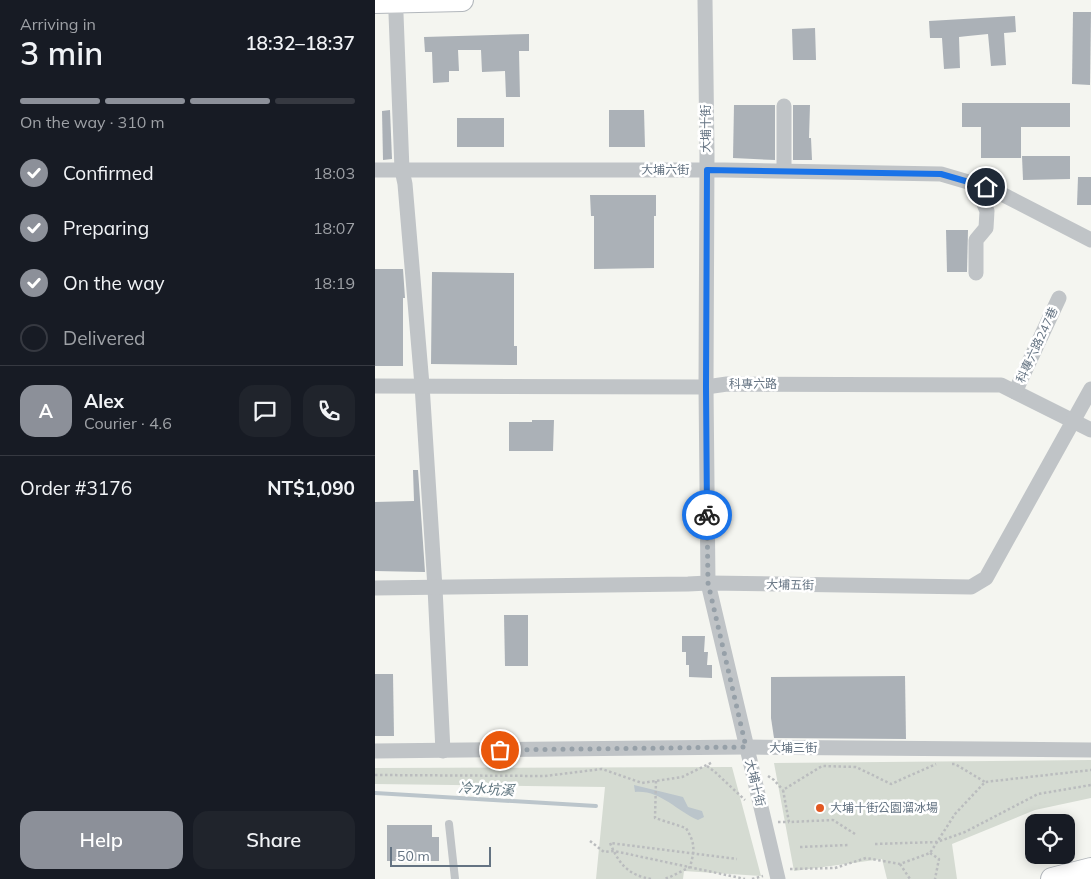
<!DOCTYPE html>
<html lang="en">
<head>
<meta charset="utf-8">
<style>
	:root { --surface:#171b24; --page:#20242c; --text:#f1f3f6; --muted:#9ea1a6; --line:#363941; --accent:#8c9099 }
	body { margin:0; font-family:Mulish,"Noto Sans TC",sans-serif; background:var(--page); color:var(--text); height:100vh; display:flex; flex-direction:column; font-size:19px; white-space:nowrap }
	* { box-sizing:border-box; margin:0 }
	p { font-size:16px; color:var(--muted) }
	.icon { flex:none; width:28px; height:28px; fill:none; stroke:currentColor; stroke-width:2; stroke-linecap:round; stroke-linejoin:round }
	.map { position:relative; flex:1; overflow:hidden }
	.details { display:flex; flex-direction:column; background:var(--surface); width:375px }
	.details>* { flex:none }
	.buttons { position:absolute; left:650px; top:814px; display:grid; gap:10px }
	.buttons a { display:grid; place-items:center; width:50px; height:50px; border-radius:10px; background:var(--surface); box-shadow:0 2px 12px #0003; font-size:25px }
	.scale { position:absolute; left:15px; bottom:12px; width:101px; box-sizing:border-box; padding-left:5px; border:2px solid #647382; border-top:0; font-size:14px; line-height:18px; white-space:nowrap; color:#647382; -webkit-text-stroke:4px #fff; paint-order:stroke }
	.pin { position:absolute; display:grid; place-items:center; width:42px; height:42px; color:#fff; margin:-21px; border:2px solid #fff; border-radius:50%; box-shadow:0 1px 5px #0007 }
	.courier { position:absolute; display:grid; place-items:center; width:50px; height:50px; margin:-25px; border:4px solid #1a73e8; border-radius:50%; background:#fff; color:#222; box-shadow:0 1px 6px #0007 }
	.summary em { font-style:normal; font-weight:600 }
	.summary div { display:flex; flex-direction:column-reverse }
	.summary { display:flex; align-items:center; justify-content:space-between; height:85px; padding:0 20px }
	h1 { font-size:32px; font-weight:600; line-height:38px }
	.bar { display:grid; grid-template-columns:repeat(4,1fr); gap:8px 5px; align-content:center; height:60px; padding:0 20px }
	.bar i { height:6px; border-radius:4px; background:var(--line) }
	.bar .current { background:var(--accent) }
	.bar p { grid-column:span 4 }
	.line { display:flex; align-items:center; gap:12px; padding:0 20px; border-top:1px solid var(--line) }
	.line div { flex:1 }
	.round { display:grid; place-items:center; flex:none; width:52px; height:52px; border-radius:15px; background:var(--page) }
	ol { padding:0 20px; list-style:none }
	li { display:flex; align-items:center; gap:15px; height:55px }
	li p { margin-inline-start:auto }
	li .icon { padding:5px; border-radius:50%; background:var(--accent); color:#fff; stroke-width:4 }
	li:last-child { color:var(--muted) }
	li i { width:28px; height:28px; border:2px solid var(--line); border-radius:50% }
	.action { display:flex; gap:10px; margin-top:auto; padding:10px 20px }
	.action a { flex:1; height:58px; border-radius:15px; background:var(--accent); color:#fff; font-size:20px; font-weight:600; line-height:58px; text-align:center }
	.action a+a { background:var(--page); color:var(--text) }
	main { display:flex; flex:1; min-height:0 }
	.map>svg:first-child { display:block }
</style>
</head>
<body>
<main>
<section class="details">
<div class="summary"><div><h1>3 min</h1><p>Arriving in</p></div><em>18:32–18:37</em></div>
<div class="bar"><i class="current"></i><i class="current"></i><i class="current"></i><i></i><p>On the way · 310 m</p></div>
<ol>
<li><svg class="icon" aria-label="check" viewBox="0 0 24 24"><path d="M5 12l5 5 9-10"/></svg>Confirmed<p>18:03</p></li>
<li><svg class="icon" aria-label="check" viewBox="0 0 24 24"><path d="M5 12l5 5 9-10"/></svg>Preparing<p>18:07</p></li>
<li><svg class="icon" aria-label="check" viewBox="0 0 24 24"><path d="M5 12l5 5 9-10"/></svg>On the way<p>18:19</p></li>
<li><i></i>Delivered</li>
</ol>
<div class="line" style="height:90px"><b class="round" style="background:var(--accent);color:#fff">A</b><div><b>Alex</b><p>Courier · 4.6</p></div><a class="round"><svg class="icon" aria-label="chat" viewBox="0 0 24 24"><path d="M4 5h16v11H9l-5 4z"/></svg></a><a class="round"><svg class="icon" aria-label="phone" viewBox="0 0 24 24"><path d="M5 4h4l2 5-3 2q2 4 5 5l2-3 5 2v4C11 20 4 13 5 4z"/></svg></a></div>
<div class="line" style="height:65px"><div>Order #3176</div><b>NT$1,090</b></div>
<div class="action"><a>Help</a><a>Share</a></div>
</section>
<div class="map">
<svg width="716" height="879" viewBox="0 0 716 879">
	<rect width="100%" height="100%" fill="#f4f5f0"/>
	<g fill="#d5dbd2">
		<polygon points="716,760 716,798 660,810 577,844 582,879 512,879 507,859 419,871 399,763"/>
		<polygon points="357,767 386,876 309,871 308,879 221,879 230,787 0,784 0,768"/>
	</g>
	<path fill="#bbc5cb" d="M259 785 308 797 313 807 327 811 329 817 323 820C301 811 286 790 260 792Z"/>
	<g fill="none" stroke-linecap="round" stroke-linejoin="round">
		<polyline stroke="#bbc5cb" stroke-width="4" points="0,793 221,806"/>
	</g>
	<g fill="#abb1b7">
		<polygon points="698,12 716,12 715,85 697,84"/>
		<polygon points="640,16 641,32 629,33 631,65 616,66 613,34 593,36 584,37 585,68 569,69 567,38 555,38 554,21"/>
		<polygon points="440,28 441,60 418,60 417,29"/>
		<polygon points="154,34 154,51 144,51 145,97 131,97 130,71 107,72 106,50 83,50 84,71 74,71 74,82 58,83 57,52 50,52 49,37"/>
		<polygon points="587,103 695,103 695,127 646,127 646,158 606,158 606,127 587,127"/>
		<polygon points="359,105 400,105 400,160 358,158"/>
		<polygon points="418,105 435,105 434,138 436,138 437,160 418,160"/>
		<polygon points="15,110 17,159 8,160 7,111"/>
		<polygon points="234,110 269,110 270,147 234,147"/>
		<rect x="82" y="118" width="47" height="29"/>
		<polygon points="647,156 695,156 695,179 648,180"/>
		<polygon points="703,177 716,177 716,205 702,205"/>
		<polygon points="215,195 281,195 281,216 279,216 279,268 219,269 219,216 216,216"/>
		<polygon points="571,230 593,230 592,272 572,272"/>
		<polygon points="0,269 28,269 30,298 28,298 28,366 0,366"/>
		<polygon points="57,272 139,273 139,346 142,346 142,365 56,364"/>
		<polygon points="157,420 179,420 178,451 134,451 134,422 157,422"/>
		<polygon points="38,470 43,470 50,572 0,571 0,502 39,501"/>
		<polygon points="129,615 153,615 153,666 130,666"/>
		<polygon points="307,636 330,636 329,652 333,652 332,665 337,665 337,678 314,677 314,665 311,665 311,652 307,652"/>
		<polygon points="0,674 18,674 19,736 0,736"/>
		<polygon points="530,676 531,739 399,738 396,718 396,677"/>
		<polygon points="12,825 57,825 57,837 64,837 64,861 12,861"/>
	</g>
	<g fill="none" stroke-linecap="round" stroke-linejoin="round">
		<defs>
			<g id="secondary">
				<polyline points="0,2 87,0"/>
				<polyline points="677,879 716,869"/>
			</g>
		</defs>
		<use href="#secondary" stroke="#b2b7bc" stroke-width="24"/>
		<g stroke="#babcbe" stroke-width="2.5" stroke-dasharray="2.5 2.5" stroke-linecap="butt">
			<polyline points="577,764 580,764 610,782"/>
			<polyline points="332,766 340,772 370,800"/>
			<polyline points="0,775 170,776 227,769 267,783 307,777 338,762"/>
			<polyline points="393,776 399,780 408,790"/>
			<path d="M281 781 280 818 311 828C320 843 320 849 315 867L295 877 289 879"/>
			<polyline points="403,822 414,822"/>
			<polyline points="480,834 458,820 414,822 408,790 447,766 481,767 516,784 561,764"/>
			<polyline points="215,841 229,852 239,851 370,879"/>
			<polyline points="500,844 562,842 590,832 663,794 716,785"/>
			<polyline points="425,847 473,845"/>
			<polyline points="555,853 564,859 560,879"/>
			<polyline points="525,864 535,879"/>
			<polyline points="415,869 460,868 491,858 525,864 555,853 580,814 610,782 716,770"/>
			<path d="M276 879C253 875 244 864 235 843L362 859"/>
			<polyline points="377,879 388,876"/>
		</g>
		<polyline stroke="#c0c4c7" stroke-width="8" points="74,824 80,879"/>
		<g stroke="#c0c4c7" stroke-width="15">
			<polyline points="330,0 332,154 331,387 333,583 403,879"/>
			<polyline points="21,14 27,170 30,184 47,385 60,588 68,751"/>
			<polyline points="0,170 349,170 566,174 617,189 716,240"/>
			<polyline points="409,170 409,106"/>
			<polyline points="601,273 601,240 611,228 612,211 607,199 611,187"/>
			<polyline points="0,386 331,387 352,384 626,385 716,430"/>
			<polyline points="640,392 684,298"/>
			<polyline points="0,588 313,584 333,583 596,587 611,578 716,389"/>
			<polyline points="0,751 371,747 716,750"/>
		</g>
		<use href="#secondary" stroke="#fff" stroke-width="22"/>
	</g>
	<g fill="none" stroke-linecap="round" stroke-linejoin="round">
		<polyline stroke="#96a0a8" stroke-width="5" stroke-dasharray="0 9" points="125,750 371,747 333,583 332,515"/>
		<polyline stroke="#1a73e8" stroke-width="6" points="332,515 331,387 332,170 566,174 611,187"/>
	</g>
	<circle fill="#e25923" stroke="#fff" stroke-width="2" cx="445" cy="808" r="5"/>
	<g text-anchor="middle" stroke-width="5" stroke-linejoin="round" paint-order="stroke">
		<g font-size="12" fill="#647382" stroke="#fff">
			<text transform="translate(331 129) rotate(-90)" y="4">大埔十街</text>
			<text x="290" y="174">大埔六街</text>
			<text transform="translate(662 345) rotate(-65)" y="4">科專六路247巷</text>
			<text x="378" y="388">科專六路</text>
			<text transform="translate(415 585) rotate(1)" y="4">大埔五街</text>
			<text x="418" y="752">大埔三街</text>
			<text transform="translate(380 783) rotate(76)" y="4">大埔十街</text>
		</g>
		<g font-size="12" fill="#647382" stroke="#fff" text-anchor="start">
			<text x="455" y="812">大埔十街公園溜冰場</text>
		</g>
		<g font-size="14" font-style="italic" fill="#5f757f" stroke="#fff">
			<text transform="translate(111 789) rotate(3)" y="5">冷水坑溪</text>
		</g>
	</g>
</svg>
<div class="buttons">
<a><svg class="icon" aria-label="locate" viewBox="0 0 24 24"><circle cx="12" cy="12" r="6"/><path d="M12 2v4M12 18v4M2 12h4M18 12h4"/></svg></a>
</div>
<div class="scale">50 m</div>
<div class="pin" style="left:125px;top:750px;background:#ea580c"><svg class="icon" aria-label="bag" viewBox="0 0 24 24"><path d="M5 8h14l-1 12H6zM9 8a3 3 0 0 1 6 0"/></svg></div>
<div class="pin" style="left:611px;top:187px;background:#1f2937"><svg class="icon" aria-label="home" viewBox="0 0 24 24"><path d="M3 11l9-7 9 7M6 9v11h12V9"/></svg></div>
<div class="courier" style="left:332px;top:515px"><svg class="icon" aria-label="bike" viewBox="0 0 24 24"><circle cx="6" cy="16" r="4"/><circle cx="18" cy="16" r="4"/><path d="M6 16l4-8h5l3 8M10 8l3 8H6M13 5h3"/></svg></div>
</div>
</main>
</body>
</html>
